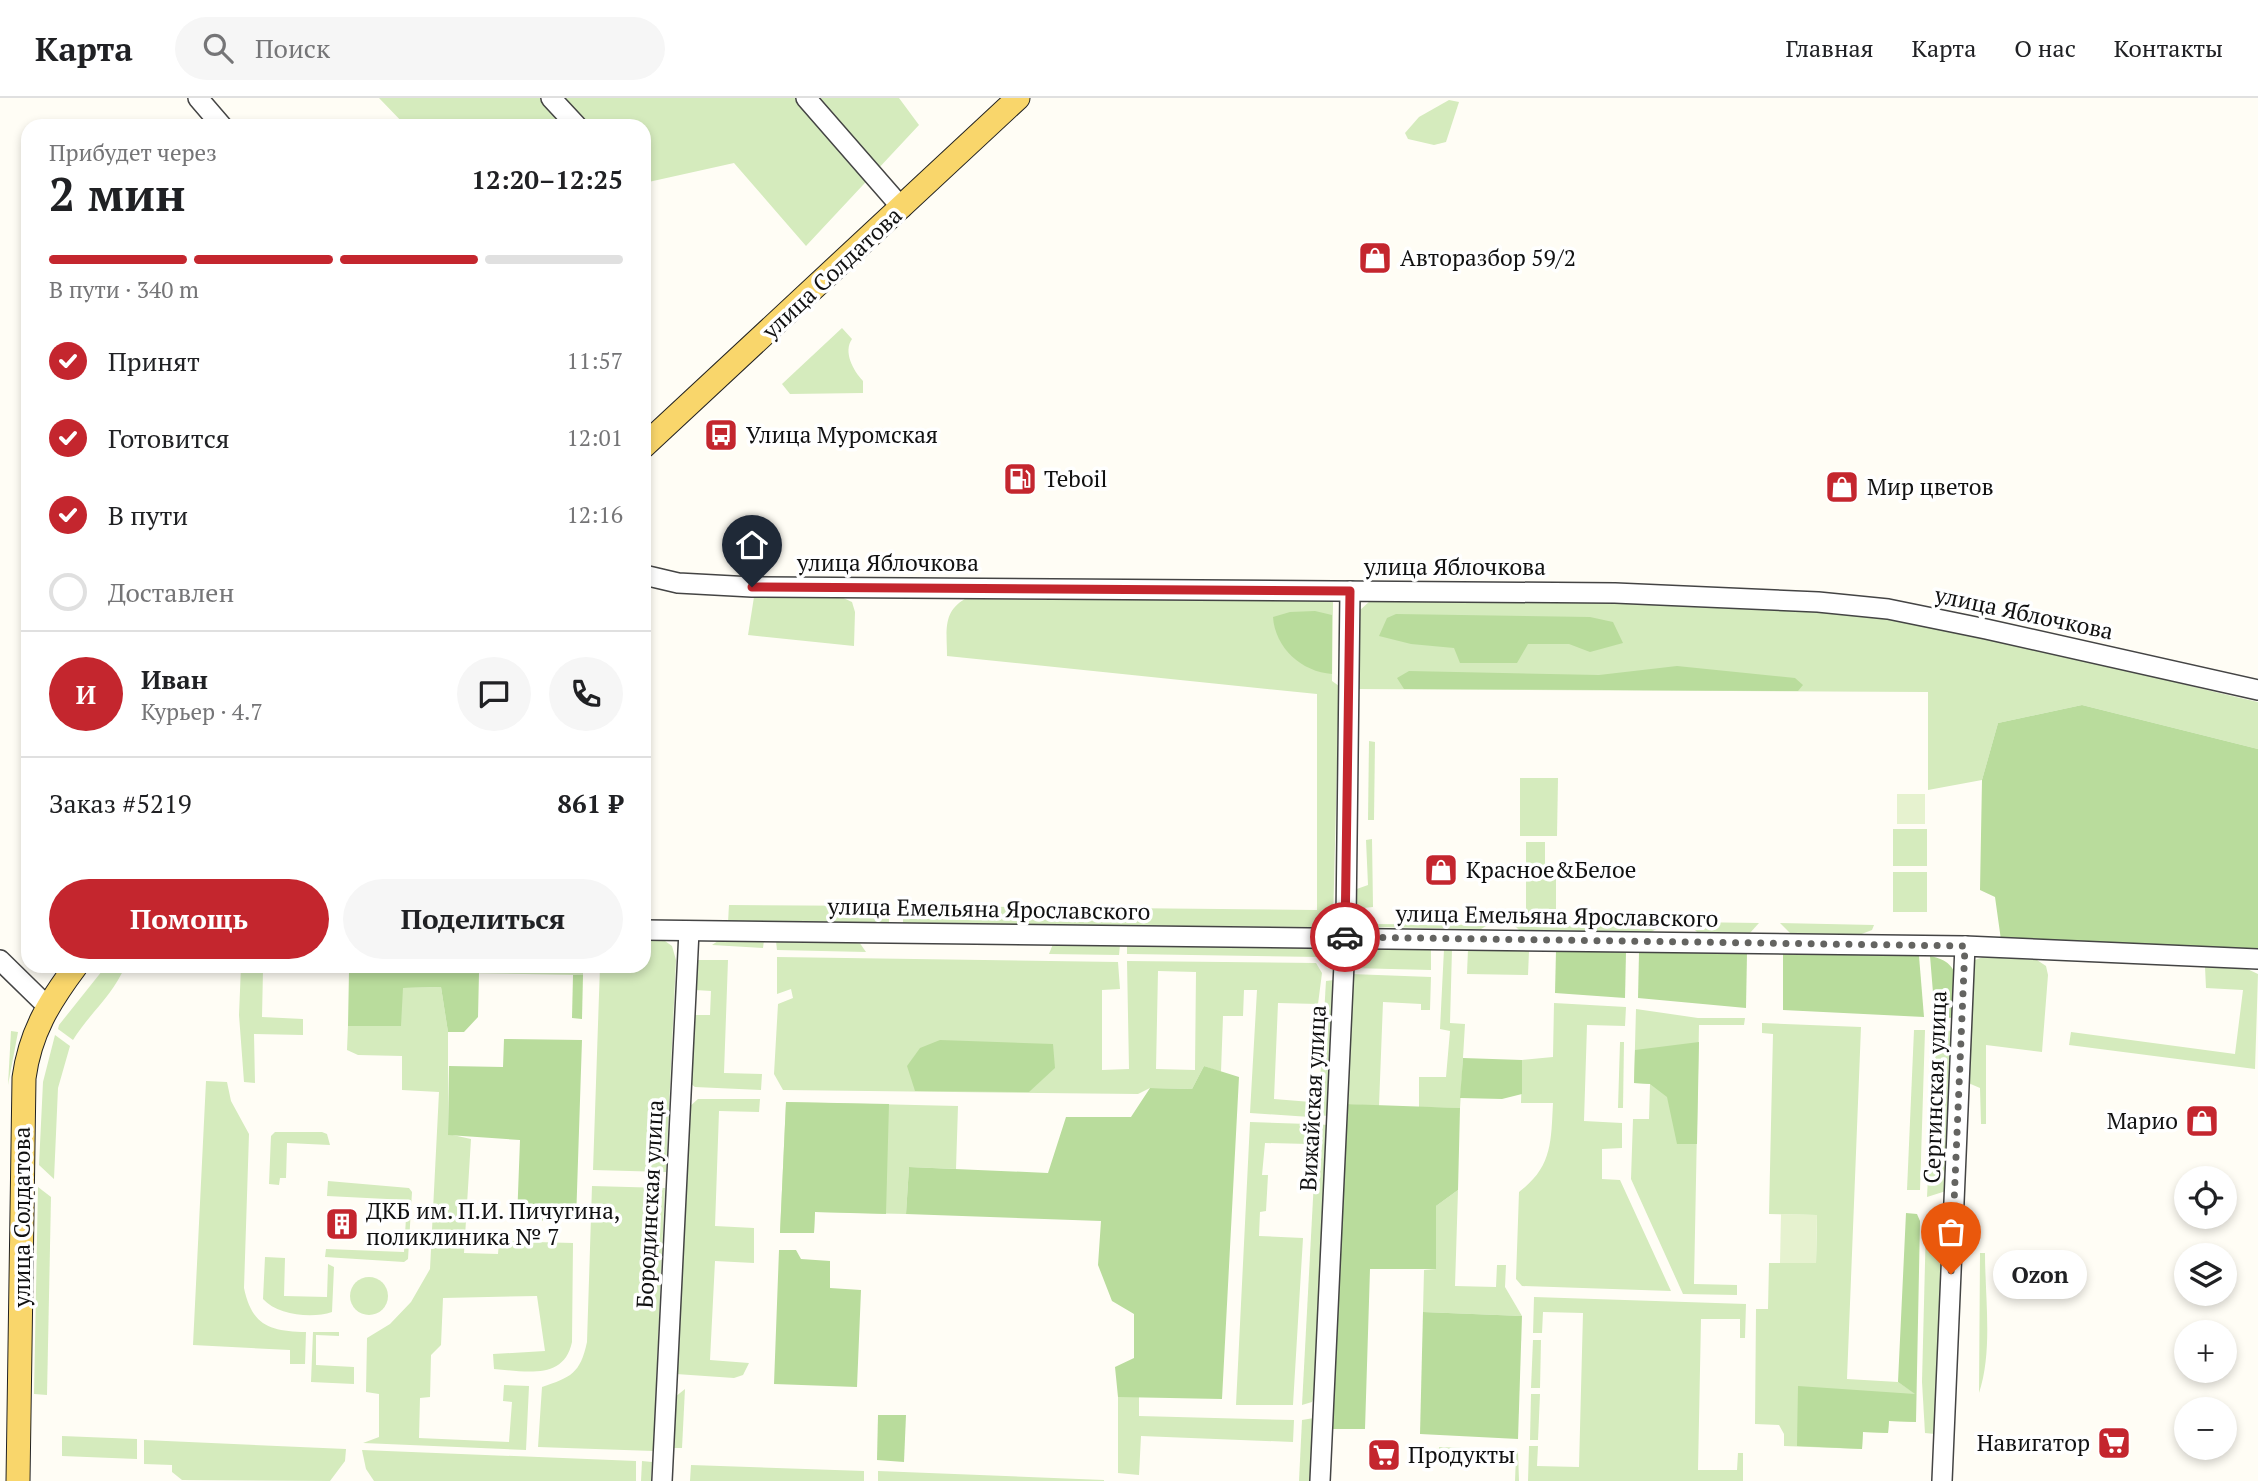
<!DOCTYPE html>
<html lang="ru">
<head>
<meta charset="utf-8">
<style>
	:root { --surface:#fff; --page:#f6f6f6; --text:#202124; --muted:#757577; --line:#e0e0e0; --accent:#c4262e }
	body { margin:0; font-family:"PT Serif",serif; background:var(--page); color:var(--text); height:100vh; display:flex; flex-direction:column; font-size:26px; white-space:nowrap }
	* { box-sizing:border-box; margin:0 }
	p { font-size:23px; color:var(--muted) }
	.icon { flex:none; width:38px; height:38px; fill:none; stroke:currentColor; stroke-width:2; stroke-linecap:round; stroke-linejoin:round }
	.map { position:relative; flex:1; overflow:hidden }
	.side { position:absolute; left:21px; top:21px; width:630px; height:854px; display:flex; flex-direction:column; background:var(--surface); border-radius:21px; box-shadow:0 4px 10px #0003 }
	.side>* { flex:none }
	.fabs { position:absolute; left:2174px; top:1068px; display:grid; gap:14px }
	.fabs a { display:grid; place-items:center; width:63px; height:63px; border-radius:50%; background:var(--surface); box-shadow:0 4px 10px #0003; font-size:35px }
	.pin { position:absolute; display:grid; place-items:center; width:60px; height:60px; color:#fff; margin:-72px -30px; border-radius:50% 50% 50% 0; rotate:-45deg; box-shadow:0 0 7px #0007 }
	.pin .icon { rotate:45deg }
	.courier { position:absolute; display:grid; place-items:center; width:70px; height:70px; margin:-35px; border:5px solid #c4262e; border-radius:50%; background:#fff; color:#222; box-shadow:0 2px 9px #0007 }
	.bubble { position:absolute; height:49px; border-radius:24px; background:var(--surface); box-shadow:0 4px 10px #0003; font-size:23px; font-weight:600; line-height:49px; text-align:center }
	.summary em { font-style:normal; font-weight:600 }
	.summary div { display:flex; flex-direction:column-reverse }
	.summary { display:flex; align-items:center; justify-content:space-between; height:119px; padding:0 28px }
	h1 { font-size:46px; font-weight:600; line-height:52px }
	.bar { display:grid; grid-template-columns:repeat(4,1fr); gap:10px 7px; align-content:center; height:84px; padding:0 28px }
	.bar i { height:9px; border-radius:5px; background:var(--line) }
	.bar .on { background:var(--accent) }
	.bar p { grid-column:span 4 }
	.line { display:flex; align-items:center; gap:18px; padding:0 28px; border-top:2px solid var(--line) }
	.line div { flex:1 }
	.round { display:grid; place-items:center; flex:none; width:74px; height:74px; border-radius:37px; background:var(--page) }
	ol { padding:0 28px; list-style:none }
	li { display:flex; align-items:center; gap:21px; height:77px }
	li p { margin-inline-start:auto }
	li .icon { padding:7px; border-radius:50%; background:var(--accent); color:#fff; stroke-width:4 }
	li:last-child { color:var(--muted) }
	li i { width:38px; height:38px; border:4px solid var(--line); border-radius:50% }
	.primary-button { display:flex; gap:14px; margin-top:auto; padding:14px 28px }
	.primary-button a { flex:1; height:80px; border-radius:42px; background:var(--accent); color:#fff; font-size:28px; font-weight:600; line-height:80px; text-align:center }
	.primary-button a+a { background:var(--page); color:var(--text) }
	header { display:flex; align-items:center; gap:42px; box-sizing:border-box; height:98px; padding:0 35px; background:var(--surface); border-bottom:2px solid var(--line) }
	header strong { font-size:33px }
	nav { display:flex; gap:38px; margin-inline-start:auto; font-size:24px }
	.search { width:490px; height:63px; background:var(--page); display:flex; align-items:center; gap:18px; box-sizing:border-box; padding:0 24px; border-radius:38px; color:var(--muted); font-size:26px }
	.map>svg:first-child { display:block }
</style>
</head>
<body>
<header>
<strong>Карта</strong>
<div class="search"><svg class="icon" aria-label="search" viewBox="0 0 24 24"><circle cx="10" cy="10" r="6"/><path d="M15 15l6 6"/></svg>Поиск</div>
<nav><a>Главная</a><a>Карта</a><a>О нас</a><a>Контакты</a></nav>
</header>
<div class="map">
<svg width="2258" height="1383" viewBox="0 0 2258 1383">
	<rect width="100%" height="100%" fill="#fffdf5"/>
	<g fill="#d5ebbd" fill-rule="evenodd">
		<polygon points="379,0 899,0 919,27 806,148 734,65 644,85 644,28 406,28"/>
		<polygon points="1449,2 1459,4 1446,44 1434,47 1408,41 1405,35 1419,19"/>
		<path d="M842 230 852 241C843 254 853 272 863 283V295L790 296 782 286Z"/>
		<polygon points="839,498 852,504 855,514 854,548 748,537 754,499"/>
		<path d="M965 501 1333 503 1332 583 1339 588 1333 825 1321 829 903 826V808L1317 812V596L947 558C947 534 942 514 965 501Z"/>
		<path d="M1371 502C1531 503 1694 499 1853 517 1989 532 2125 574 2258 604V651L2082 607 1998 625 1982 682 1928 692V594L1356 591 1358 514Z"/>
		<polygon points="1369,643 1375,644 1374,722 1368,722"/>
		<polygon points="1520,680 1558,680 1557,738 1520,738"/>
		<rect x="1893" y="731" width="34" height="37"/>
		<polygon points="1372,741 1373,809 1354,811 1354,792 1368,787 1366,742"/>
		<polygon points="1526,744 1545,744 1545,772 1556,772 1556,818 1526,818"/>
		<rect x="1893" y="774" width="34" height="40"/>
		<polygon points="729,807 889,808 889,826 728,824"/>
		<polygon points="1687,824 1759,825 1749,836 1697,834"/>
		<polygon points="1780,825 1874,827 1872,832 1859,837 1792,837"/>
		<polygon points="1373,826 1488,827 1481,831 1373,829"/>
		<polygon points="1513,826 1662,828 1651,834 1519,832"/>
		<polygon points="764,842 763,850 712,847 718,843"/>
		<polygon points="644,843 665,843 672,848 676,862 666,1074 593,1072 600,868 644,868"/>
		<polygon points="776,843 859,844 866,854 777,852"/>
		<polygon points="1053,846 1120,847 1119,857 1049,856"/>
		<polygon points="1127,847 1320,849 1319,859 1127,856"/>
		<polygon points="1356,850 1431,851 1431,872 1351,870 1353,853"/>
		<polygon points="1444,851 1452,851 1450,925 1465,926 1460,1010 1419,1009 1419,979 1446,979 1450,933 1440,931"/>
		<polygon points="1468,851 1529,853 1528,877 1467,876"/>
		<path d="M777 859 1118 864 1120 891 1102 892V972L1129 971 1127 863 1316 865 1322 875 1318 906 1278 905 1274 1001 1311 1004 1310 1019 1250 1015 1257 892H1244L1243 918H1223L1221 974 1204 968 1192 991 1150 990 1138 996 783 992 774 976 778 906 793 900 791 891 777 896ZM1158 873 1196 874 1195 972 1156 971Z"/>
		<polygon points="1983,859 2037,862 2046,868 2048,877 2042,954 1986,947 1986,1026 1981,1026 1980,990 1966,984 1971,870 1975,862"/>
		<polygon points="697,862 728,862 724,975 762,976 761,992 695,989 691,986 693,917 710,917 711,893 695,892"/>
		<path d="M106 868H125C114 896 89 916 73 942L58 931 59 927Z"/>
		<polygon points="241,868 335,868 335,873 263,872 262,919 303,921 303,937 254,936 255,985 244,984 239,917"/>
		<polygon points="349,868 583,868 583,877 349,873"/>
		<polygon points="2205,869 2243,869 2258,876 2255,971 2069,947 2071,934 2235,956 2243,892 2206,890"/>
		<polygon points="1351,876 1431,879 1430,912 1421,912 1421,906 1383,904 1379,1008 1346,1006"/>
		<polygon points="1334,882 1328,1018 1318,1017 1326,883"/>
		<path d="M441 889 448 934V1036L471 1041 464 1155 498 1156 499 1143 573 1145 572 1244C564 1283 524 1273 494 1271L493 1256 545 1253 537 1198 443 1200 441 1247 431 1257 430 1299 420 1300 419 1340 509 1344 512 1304 503 1303 504 1287 529 1288 526 1352 363 1345 379 1339V1296L366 1294 367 1240 390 1226 411 1204 430 1171 439 994 402 992V958L358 957 347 952 348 927 403 890Z"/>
		<path d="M1554 905 1626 909 1625 928 1587 927 1584 1023 1622 1025V1050L1602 1051V1081L1620 1082 1671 1193 1522 1188 1516 1181 1519 1094C1552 1069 1551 1045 1553 1005H1521L1522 962 1553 959Z"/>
		<polygon points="1636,911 1698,920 1745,920 1744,927 1699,927 1694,1186 1737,1187 1737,1197 1683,1196 1631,1081 1633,1021 1649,1021 1650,986 1634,985"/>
		<polygon points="1762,925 1861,929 1847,1281 1898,1284 1916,1296 1916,1324 1889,1323 1888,1335 1863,1334 1862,1351 1784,1348 1784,1336 1779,1327 1755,1326 1756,1211 1768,1211 1769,1165 1816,1165 1817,1117 1769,1116 1773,936 1762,935"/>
		<polygon points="1914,932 1925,932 1920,1092 1907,1092"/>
		<polygon points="1935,932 1953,933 1946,1093 1927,1099"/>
		<polygon points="11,933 18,934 8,987"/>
		<polygon points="55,937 70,948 58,990 54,1081 39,1067 43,984"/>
		<polygon points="1620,944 1624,944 1623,1010 1618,1010"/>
		<path d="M206 983 227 984 231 1003 249 1036 244 1190C252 1228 270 1233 306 1234L305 1266H290V1252L193 1247Z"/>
		<polygon points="698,1001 760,1001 759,1014 719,1013 715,1128 754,1130 754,1165 715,1163 710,1262 749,1265 743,1277 734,1280 676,1276 688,1010"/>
		<polygon points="786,1004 958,1008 956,1071 909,1069 906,1116 815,1114 814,1135 780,1135"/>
		<polygon points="1250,1024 1309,1026 1308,1046 1265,1045 1262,1077 1268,1077 1266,1113 1260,1114 1259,1138 1303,1140 1293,1307 1236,1307"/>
		<polygon points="1317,1026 1327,1027 1314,1299 1312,1304 1302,1307"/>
		<polygon points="275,1034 322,1034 327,1036 330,1047 287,1045 286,1080 280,1080 279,1087 269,1086 271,1038"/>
		<polygon points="328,1083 409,1090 412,1094 408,1161 404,1164 325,1159 326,1151 404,1154 407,1102 327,1098"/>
		<path d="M592 1088 665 1090 653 1353 538 1349 542 1289C571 1279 580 1276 587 1244Z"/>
		<polygon points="38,1089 51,1099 47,1297 34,1296"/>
		<polygon points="1458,1092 1455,1188 1496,1189 1497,1167 1506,1167 1505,1189 1522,1218 1423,1214 1424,1172 1436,1171 1436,1108"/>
		<polygon points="1926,1126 1944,1137 1935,1336 1925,1335 1922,1284"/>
		<path d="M1980 1155H1985C1985 1200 1993 1253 1979 1295Z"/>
		<path d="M265 1159 285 1160 284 1198 327 1199 328 1166 334 1169 332 1214C312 1221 277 1217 263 1201Z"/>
		<circle cx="369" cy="1198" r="19"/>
		<polygon points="1534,1199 1746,1206 1745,1240 1740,1240 1740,1221 1701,1221 1698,1372 1737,1372 1738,1355 1743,1355 1743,1383 1528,1383 1529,1348 1538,1348 1537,1368 1579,1369 1583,1215 1543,1214 1542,1235 1533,1235"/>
		<polygon points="313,1234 339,1234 339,1238 316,1237 316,1267 354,1269 354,1286 311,1284"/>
		<polygon points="1533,1242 1541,1242 1540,1290 1531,1290"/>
		<polygon points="685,1291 682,1350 672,1350 675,1299"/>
		<polygon points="1531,1296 1540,1296 1538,1342 1530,1342"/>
		<polygon points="1118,1299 1139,1299 1139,1318 1294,1322 1293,1344 1141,1338 1139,1377 1118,1375"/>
		<polygon points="1314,1320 1311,1383 1299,1383 1302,1322"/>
		<polygon points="62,1338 137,1341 137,1361 62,1358"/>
		<polygon points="144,1342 346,1351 345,1363 330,1383 182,1382 172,1374 172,1367 144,1366"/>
		<polygon points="1439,1349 1493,1351 1493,1356 1439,1355"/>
		<polygon points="1498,1351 1518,1353 1519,1383 1515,1383 1516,1358 1497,1357"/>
		<polygon points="362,1352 636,1363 636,1383 374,1383 366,1371"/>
		<polygon points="642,1363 652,1364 651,1383 641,1383"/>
		<polygon points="691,1367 864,1373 864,1383 690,1383"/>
		<polygon points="878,1373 1104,1382 1104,1383 878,1383"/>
	</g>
	<g fill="#b9dc9c">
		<path d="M1315 513 1332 517V576C1302 574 1275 550 1273 519L1290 514Z"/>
		<polygon points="1396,516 1590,519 1613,524 1623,545 1590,554 1569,546 1528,546 1517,565 1460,565 1454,550 1411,546 1379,538 1387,520"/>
		<polygon points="1677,568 1795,580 1803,587 1798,593 1404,591 1397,580 1409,573 1599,577"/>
		<polygon points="2082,607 2258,651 2258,853 2001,842 1995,799 1980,792 1982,682 1998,625"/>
		<polygon points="1556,853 1626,854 1625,900 1555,895"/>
		<polygon points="1639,855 1747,855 1746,910 1638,900"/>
		<polygon points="1783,856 1919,858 1924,919 1783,912"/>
		<path d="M1930 858C1966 865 1955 890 1954 920L1935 919Z"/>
		<polygon points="349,873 479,875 478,919 464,934 448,934 441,889 403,890 401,928 348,928"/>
		<polygon points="573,877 583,877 582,921 572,920"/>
		<polygon points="504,941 582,942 576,1123 517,1122 520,1042 448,1037 449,968 503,969"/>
		<polygon points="940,942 1053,946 1055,970 1029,994 915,993 907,968 920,950"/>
		<polygon points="1699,944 1697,1046 1677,1046 1667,999 1650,986 1634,985 1635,952"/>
		<polygon points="1463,960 1522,962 1522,996 1502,1001 1460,1000"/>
		<polygon points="1204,968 1239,979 1222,1301 1118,1299 1115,1269 1134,1260 1134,1216 1112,1203 1098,1167 1101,1123 906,1116 909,1069 1048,1075 1066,1019 1131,1019 1150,990 1192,991"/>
		<polygon points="786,1004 889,1006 886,1116 815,1114 814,1135 780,1135"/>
		<polygon points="1346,1006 1460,1010 1458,1092 1436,1108 1436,1171 1370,1171 1365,1331 1330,1331"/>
		<polygon points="1906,1115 1917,1116 1920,1123 1916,1324 1889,1323 1888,1335 1863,1334 1862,1351 1797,1348 1798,1288 1915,1296 1898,1284"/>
		<polygon points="779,1152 796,1152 801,1161 830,1163 830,1190 861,1192 857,1289 774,1286"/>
		<polygon points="1423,1214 1522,1218 1518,1341 1420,1336"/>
		<polygon points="878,1317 906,1317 904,1364 877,1362"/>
	</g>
	<g fill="#e6f2cf">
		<rect x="1897" y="696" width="28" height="30"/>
		<polygon points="1781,1116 1817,1117 1816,1165 1780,1165"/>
	</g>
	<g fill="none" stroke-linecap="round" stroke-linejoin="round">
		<defs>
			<g id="minor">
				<polyline points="198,0 222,28"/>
				<polyline points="551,0 577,28"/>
				<polyline points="806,0 902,110"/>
				<polyline points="644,477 678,485 752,489 1615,495 1818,504 1888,511 1986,531 2258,592"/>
				<polyline points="644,832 1965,848 2258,861"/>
				<polyline points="0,862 47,908"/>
				<polyline points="662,1383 689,833"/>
				<polyline points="1320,1383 1346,823 1350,493"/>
				<polyline points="1942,1383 1965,848"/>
			</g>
			<g id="major">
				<polyline points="644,348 1018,0"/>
				<path d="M18 1383 24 980C30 935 49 904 76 868"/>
			</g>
		</defs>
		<use href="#minor" stroke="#444" stroke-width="22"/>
		<use href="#major" stroke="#222" stroke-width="25"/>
		<use href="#minor" stroke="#fff" stroke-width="19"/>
		<use href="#major" stroke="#f9d66b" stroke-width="23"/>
	</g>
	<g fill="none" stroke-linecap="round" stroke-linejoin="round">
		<polyline stroke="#646461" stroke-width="7" stroke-dasharray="0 12.6" points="1345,839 1965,848 1951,1176"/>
		<polyline stroke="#c4262e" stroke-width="9" points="752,489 1350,493 1345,839"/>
	</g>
	<defs>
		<symbol id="shop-square" viewBox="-11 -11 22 22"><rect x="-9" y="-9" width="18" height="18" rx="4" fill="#c4262e" stroke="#fff"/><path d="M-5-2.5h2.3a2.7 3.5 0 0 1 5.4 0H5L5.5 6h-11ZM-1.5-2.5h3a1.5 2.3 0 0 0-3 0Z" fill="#fff"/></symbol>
		<symbol id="bus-square" viewBox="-11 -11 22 22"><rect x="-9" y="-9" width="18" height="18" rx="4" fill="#c4262e" stroke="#fff"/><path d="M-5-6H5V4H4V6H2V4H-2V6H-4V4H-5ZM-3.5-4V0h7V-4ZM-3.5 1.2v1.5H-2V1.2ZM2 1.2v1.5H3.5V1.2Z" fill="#fff"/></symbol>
		<symbol id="fuel-square" viewBox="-11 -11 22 22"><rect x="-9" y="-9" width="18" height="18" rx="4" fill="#c4262e" stroke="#fff"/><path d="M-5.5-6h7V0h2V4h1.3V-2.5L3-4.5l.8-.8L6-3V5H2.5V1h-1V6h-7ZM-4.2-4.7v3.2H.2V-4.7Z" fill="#fff"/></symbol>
		<symbol id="building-square" viewBox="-11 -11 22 22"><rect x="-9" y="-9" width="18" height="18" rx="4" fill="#c4262e" stroke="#fff"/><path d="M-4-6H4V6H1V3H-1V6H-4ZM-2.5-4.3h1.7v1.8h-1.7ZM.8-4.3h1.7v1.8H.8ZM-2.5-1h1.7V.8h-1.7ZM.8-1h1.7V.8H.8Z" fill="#fff"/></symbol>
		<symbol id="supermarket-square" viewBox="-11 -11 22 22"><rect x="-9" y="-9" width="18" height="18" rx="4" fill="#c4262e" stroke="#fff"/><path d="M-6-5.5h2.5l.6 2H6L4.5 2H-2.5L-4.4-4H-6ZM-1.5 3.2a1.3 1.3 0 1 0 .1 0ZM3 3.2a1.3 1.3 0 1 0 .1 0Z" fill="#fff"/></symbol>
	</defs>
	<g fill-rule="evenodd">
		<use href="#shop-square" x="1356" y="141" width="38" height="38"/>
		<use href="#bus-square" x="702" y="318" width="38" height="38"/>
		<use href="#fuel-square" x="1001" y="362" width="38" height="38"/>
		<use href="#shop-square" x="1823" y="370" width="38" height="38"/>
		<use href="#shop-square" x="1422" y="753" width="38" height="38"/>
		<use href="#shop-square" x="2183" y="1004" width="38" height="38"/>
		<use href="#building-square" x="323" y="1107" width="38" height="38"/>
		<use href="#supermarket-square" x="2095" y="1326" width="38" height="38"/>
		<use href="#supermarket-square" x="1365" y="1338" width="38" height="38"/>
	</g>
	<g text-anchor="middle" stroke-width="7" stroke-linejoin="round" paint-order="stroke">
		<g font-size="23" fill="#111" stroke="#fff" text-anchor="start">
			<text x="1400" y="168">Авторазбор 59/2</text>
			<text x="746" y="345">Улица Муромская</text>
			<text x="1044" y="389">Teboil</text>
			<text x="1867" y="397">Мир цветов</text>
			<text x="1466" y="780">Красное&amp;Белое</text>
			<text x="2178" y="1031" text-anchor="end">Марио</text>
			<text x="366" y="1121">ДКБ им. П.И. Пичугина,<tspan x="366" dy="26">поликлиника № 7</tspan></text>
			<text x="2090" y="1353" text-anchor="end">Навигатор</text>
			<text x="1408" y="1365">Продукты</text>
		</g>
		<g font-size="23" fill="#111" stroke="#fff">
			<text transform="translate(832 175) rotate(-43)" y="8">улица Солдатова</text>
			<text x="888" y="473">улица Яблочкова</text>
			<text x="1455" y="477">улица Яблочкова</text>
			<text transform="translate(2024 515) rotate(12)" y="8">улица Яблочкова</text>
			<text transform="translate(989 811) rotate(1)" y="8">улица Емельяна Ярославского</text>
			<text transform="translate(1557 818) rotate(1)" y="8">улица Емельяна Ярославского</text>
			<text transform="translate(1935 989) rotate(-88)" y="8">Сергинская улица</text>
			<text transform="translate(1313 1000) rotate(-87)" y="8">Вижайская улица</text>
			<text transform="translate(650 1106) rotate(-87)" y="8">Бородинская улица</text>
			<text transform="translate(22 1119) rotate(-90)" y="8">улица Солдатова</text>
		</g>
	</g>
</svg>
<div class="fabs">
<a><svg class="icon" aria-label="locate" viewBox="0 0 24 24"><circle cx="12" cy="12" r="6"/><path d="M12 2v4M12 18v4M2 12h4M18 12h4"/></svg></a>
<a><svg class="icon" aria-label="layers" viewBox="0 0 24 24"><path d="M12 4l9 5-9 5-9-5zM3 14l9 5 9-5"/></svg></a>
<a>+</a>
<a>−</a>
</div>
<div class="pin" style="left:1951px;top:1176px;background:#ea580c"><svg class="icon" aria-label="bag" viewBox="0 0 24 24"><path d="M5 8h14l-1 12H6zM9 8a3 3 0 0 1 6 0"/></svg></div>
<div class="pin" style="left:752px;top:489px;background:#1f2937"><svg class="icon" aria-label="home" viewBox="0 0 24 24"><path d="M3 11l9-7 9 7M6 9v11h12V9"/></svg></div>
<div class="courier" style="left:1345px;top:839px"><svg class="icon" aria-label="car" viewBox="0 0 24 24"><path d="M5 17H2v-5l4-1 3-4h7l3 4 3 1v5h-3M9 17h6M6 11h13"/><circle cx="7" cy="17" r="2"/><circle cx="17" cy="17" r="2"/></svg></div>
<div class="bubble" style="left:1993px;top:1152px;width:94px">Ozon</div>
<section class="side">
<div class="summary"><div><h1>2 мин</h1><p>Прибудет через</p></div><em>12:20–12:25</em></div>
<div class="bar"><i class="on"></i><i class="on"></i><i class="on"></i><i></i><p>В пути · 340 m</p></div>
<ol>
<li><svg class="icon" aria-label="check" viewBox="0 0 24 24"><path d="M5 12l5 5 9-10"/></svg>Принят<p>11:57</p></li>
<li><svg class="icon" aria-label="check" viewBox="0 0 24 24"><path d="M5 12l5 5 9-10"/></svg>Готовится<p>12:01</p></li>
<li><svg class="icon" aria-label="check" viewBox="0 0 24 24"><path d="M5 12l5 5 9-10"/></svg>В пути<p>12:16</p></li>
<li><i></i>Доставлен</li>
</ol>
<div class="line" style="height:126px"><b class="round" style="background:var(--accent);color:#fff">И</b><div><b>Иван</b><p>Курьер · 4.7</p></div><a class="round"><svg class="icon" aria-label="chat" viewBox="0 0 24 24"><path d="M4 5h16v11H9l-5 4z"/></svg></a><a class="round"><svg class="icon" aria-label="phone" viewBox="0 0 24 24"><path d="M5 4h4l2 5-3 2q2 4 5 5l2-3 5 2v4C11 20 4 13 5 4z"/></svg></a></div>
<div class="line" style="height:91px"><div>Заказ #5219</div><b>861 ₽</b></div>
<div class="primary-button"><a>Помощь</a><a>Поделиться</a></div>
</section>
</div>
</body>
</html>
